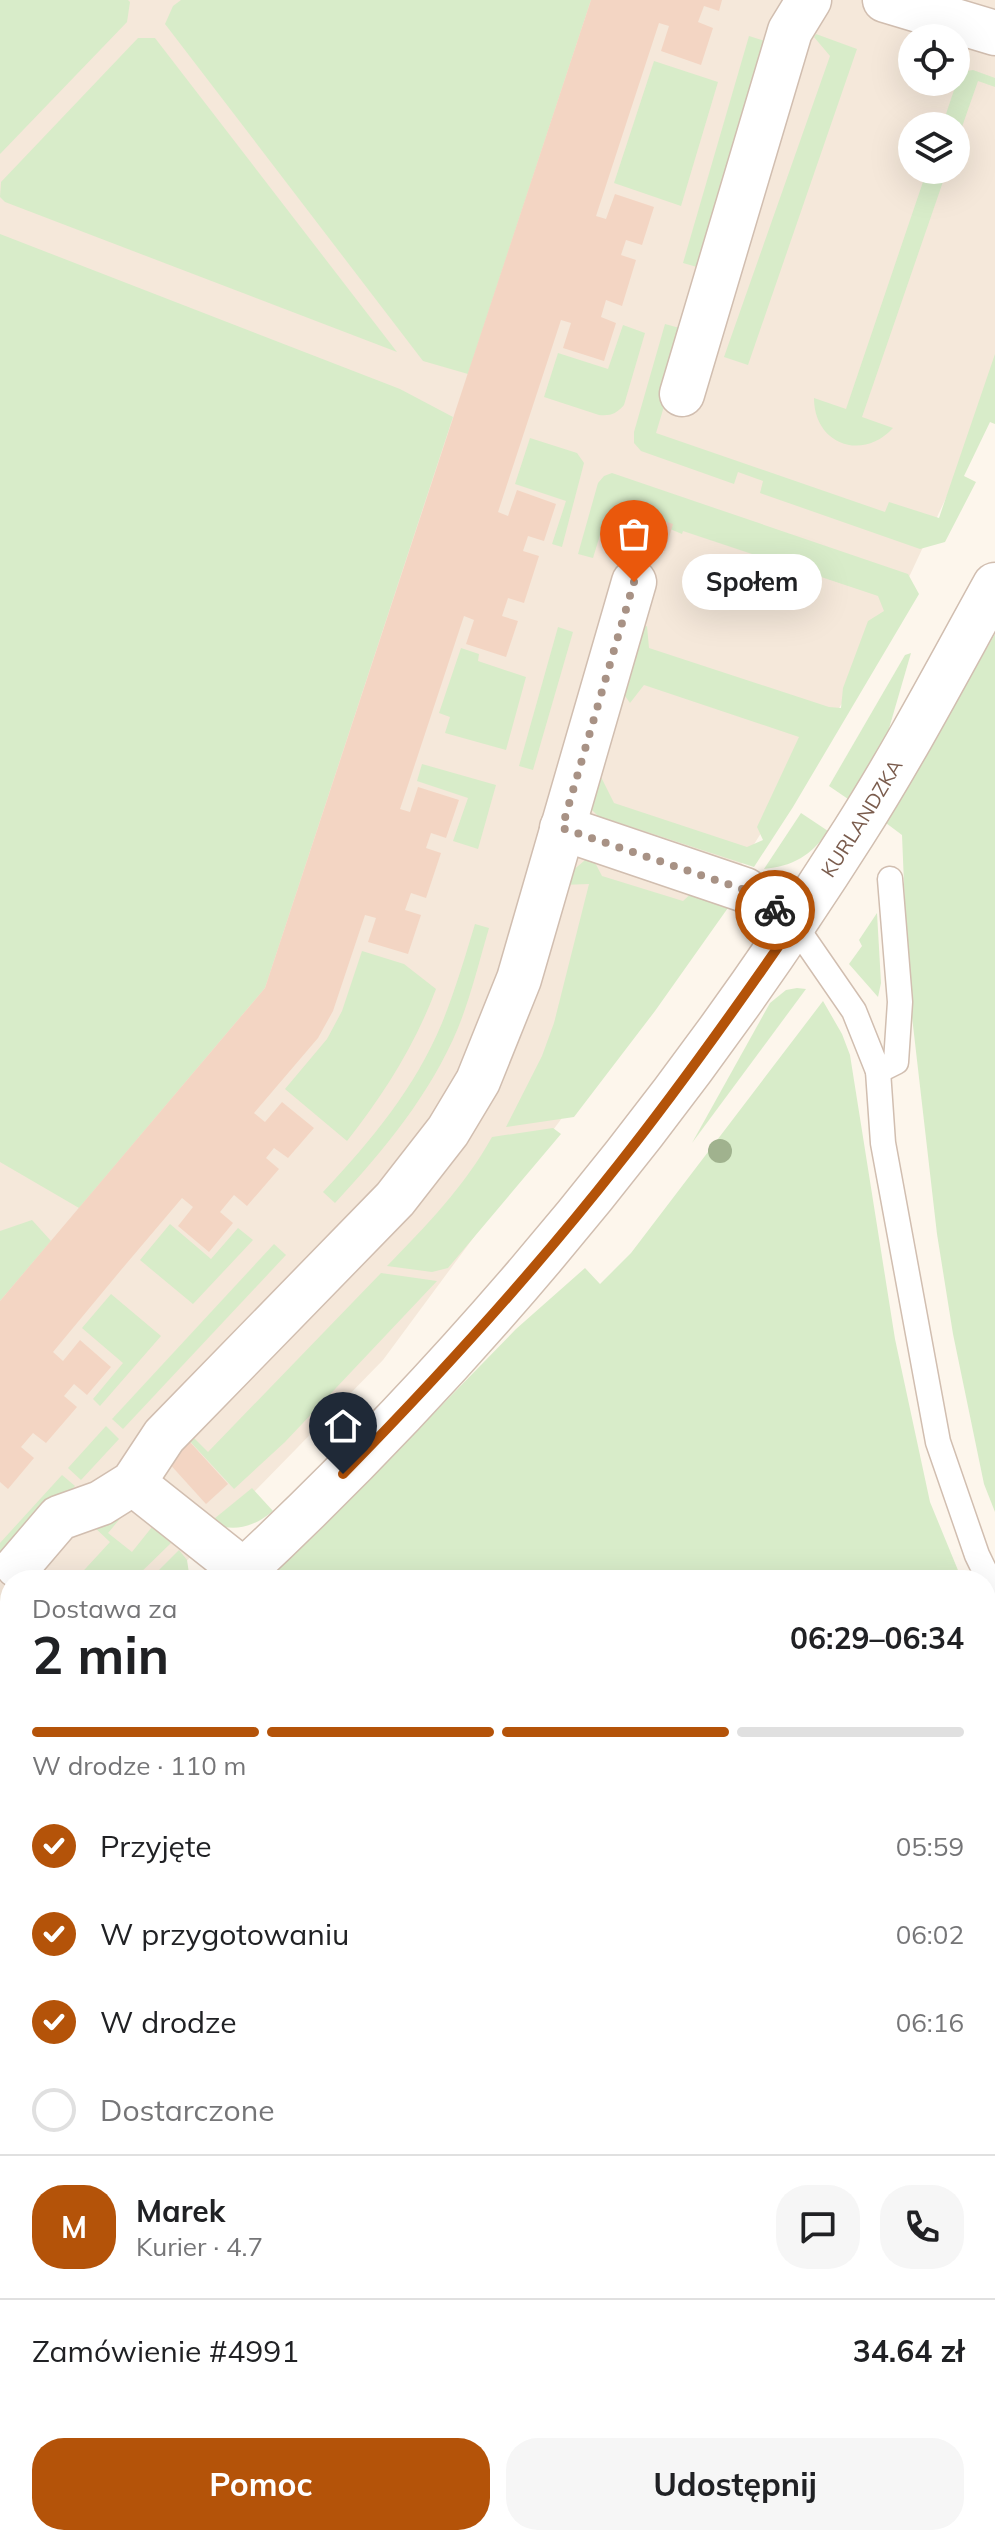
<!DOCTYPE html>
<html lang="pl">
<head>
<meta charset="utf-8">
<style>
	:root { --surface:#fff; --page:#f6f6f6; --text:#202124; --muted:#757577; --line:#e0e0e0; --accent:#b45309 }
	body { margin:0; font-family:Mulish,sans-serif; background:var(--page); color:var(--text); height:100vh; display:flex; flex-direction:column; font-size:30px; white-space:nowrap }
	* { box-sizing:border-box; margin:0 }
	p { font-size:26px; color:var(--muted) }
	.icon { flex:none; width:44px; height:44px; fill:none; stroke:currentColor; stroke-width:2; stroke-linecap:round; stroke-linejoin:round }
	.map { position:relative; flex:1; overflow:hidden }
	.sheet { position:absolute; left:0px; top:1570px; width:996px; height:976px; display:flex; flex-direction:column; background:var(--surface); border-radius:32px 32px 0 0; box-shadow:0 8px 32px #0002 }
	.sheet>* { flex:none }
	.tools { position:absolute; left:898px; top:24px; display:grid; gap:16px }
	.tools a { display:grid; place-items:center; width:72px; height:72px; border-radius:50%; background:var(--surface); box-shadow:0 8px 32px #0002; font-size:40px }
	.pin { position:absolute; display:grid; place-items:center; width:68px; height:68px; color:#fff; margin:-82px -34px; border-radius:50% 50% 50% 0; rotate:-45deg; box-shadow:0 0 8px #0007 }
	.pin .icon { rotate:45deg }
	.courier { position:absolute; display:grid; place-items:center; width:80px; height:80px; margin:-40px; border:6px solid #b45309; border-radius:50%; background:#fff; color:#222; box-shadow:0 2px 10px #0007 }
	.bubble { position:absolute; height:56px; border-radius:28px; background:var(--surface); box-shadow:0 8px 32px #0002; font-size:26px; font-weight:700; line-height:56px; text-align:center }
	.headline em { font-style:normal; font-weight:700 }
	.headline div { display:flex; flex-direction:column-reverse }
	.headline { display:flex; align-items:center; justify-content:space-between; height:136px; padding:0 32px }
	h1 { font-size:52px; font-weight:700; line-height:60px }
	.bar { display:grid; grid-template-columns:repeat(4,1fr); gap:12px 8px; align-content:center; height:96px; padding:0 32px }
	.bar i { height:10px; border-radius:6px; background:var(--line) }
	.bar .active { background:var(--accent) }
	.bar p { grid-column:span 4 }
	.line { display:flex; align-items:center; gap:20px; padding:0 32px; border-top:2px solid var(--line) }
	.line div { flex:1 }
	.round { display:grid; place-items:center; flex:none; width:84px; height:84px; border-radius:32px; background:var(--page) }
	ol { padding:0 32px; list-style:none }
	li { display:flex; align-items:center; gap:24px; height:88px }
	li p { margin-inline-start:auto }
	li .icon { padding:8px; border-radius:50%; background:var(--accent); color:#fff; stroke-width:4 }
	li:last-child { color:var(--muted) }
	li i { width:44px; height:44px; border:4px solid var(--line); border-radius:50% }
	.button { display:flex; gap:16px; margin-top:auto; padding:16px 32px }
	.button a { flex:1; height:92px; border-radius:32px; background:var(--accent); color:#fff; font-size:32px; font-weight:700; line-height:92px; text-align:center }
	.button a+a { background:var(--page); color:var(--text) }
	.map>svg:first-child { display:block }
</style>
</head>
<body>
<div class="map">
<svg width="995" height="2546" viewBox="0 0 995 2546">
	<rect width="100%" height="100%" fill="#fdf6ec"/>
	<path fill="#f5e8da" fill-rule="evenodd" d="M0 0H995V393L874 652 698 934 383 1360 168 1580H10V1726L0 1735ZM912 38H956V82H912ZM912 126H956V170H912Z"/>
	<g fill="#d8ecc9">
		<polygon points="0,0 128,0 130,2 127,22 0,154"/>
		<polygon points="181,0 591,0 468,374 423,361 165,24 173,6"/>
		<polygon points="816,34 857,49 748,365 724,357 830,56 814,37"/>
		<polygon points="749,36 771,43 704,269 683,263"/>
		<polygon points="138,38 155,38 397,352 5,202 0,197 1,182"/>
		<polygon points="654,61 718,82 681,206 614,183"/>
		<polygon points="973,70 995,78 995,87 978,81 956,144 956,126 942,126 960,72"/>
		<path d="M927 170H947L862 417 893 428C862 462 814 444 814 398L846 409Z"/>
		<polygon points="0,234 400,389 453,417 265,988 79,1208 0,1162"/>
		<polygon points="665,324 687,330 656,433 885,512 889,502 939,518 995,354 995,424 990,422 964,476 976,482 945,542 920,549 760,493 763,481 738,472 734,484 641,451 634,443 634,432"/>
		<path d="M623 325 645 333 624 405C616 414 611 416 599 415L544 397 558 353 608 369Z"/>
		<polygon points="530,438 577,453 584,463 562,547 552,544 566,501 515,484"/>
		<polygon points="612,473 908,574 919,594 793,807 754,867 598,816 588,806 600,775 614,803 747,847 763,840 757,827 799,737 644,685 630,703 625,696 624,688 641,628 647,626 649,648 829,707 841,708 843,688 868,621 884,611 878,596 683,531 682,534 618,507 608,537 600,535 593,558 578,554 598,483 604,476"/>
		<polygon points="558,627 573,632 533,770 519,766"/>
		<polygon points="995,634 995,1512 984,1484 953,1334 937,1234 908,982 902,835 886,823"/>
		<polygon points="461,648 479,654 478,661 526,677 506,750 445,733 450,717 439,713"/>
		<polygon points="911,653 888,732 848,799 829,786 905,655"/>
		<polygon points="422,764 496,785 478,849 453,841 468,798 417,781"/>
		<path d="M801 813 828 831C811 856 793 866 764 869Z"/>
		<polygon points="591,855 602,876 683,901 696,889 730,905 655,1011 574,1117 506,1127 542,1056 554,1023 589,884 561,885 571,872"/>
		<polygon points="877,913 881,983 878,997 849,964 862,946 859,940"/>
		<path d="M475 924 489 928C479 962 471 996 458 1028 430 1095 384 1150 335 1203L323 1192C371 1141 415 1088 442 1023 455 991 465 957 475 924Z"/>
		<path d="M362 951 404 964 436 989C415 1045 384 1094 347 1141L285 1089 327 1039 342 1011Z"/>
		<polygon points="797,988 806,989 692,1143 770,1003 786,990"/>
		<polygon points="823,1001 842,1034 850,1055 895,1339 930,1502 962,1580 267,1580 317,1533 516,1329 585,1268 600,1284 631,1253"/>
		<path d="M553 1128 561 1134 448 1268 432 1272 387 1266C425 1227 465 1186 492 1137Z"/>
		<polygon points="32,1220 51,1241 0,1301 0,1231"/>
		<polygon points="170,1224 211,1259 238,1228 253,1240 193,1304 140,1260"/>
		<polygon points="274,1244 286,1255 123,1429 112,1419"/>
		<polygon points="381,1273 437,1281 285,1442 234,1489 185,1436 189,1433 208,1452"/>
		<polygon points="111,1294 161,1336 100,1406 93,1399 123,1363 82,1328"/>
		<polygon points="106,1426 119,1439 81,1480 68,1468"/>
		<polygon points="62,1475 75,1486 0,1565 0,1543"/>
		<path d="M252 1488 273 1511C253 1528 234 1532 209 1523Z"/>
		<polygon points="128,1509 108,1533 132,1552 152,1527 171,1543 133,1580 75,1580 110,1542 91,1524"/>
		<polygon points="179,1550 187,1560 190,1580 170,1580 162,1572 153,1580 149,1580"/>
		<polygon points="986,1625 995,1639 995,2546 0,2546 0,1809 10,1802 10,2536 986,2536"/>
		<polygon points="10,1644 10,1689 1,1696 0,1650"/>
	</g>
	<g fill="#f3d5c3">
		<polygon points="591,0 722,0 719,11 704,6 698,22 713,28 701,65 661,51 669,26 659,23 596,216 606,219 615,194 654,207 642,245 626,240 621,255 636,260 622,306 606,300 601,317 616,323 604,361 563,348 571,323 561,320 498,512 508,516 517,490 556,504 544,541 528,536 523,551 539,556 524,603 508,598 502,616 518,621 506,657 466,644 474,620 464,616 416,761 400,809 410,812 418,787 459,800 446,838 431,833 426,848 441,853 426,898 411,893 405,910 421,915 408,954 368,942 376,918 365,915 333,1011 318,1038 254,1113 265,1122 282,1102 314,1128 288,1158 274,1148 266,1158 279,1169 247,1206 234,1195 220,1212 233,1223 209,1252 178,1226 193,1207 182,1198 121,1270 53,1352 63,1361 80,1340 111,1367 87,1395 74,1384 64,1396 77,1407 46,1443 33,1433 21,1447 34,1458 8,1489 0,1482 0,1301 265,988"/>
		<polygon points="618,507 673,524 665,551 610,533"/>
		<polygon points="189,1441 228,1484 206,1504 167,1461"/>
	</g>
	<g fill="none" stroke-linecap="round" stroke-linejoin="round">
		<defs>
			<g id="service">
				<polyline points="794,924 854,1011 878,1071 883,1143 938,1442 977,1555 995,1592"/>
				<polyline points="878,1071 896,1062 900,1002 890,879"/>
			</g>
			<g id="minor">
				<polyline points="885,0 995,33"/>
				<polyline points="682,394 790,31 809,0"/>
				<polyline points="562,828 745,890 794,924"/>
				<polyline points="133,1483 244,1571"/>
				<polyline points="18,1566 59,1518 101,1503 133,1483 164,1436 395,1199 448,1131 478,1081 519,979 634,582"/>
				<path id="s1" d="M234 1580C472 1359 680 1106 854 832 905 752 949 668 995 585"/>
				<polyline points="0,1780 10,1772"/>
			</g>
		</defs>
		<use href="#service" stroke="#d1beb0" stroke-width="27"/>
		<use href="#minor" stroke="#d1beb0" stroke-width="47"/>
		<use href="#service" stroke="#fff" stroke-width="24"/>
		<use href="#minor" stroke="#fff" stroke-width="44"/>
	</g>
	<circle fill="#a0b28e" cx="720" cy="1151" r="12"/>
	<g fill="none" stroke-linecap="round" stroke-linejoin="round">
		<polyline stroke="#a89285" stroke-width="8" stroke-dasharray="0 14.4" points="634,582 562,828 745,890 775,910"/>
		<path stroke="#b45309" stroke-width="10" d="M343 1474C439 1376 533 1273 618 1165 680 1087 738 1005 794 924L775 910"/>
	</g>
	<g text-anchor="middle" stroke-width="7" stroke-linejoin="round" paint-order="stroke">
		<g font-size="20" fill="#7a5c4d" stroke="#fffaf3">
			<text dy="7" stroke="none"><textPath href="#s1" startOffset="990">KURLANDZKA</textPath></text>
		</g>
	</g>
</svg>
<div class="tools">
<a><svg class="icon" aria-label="locate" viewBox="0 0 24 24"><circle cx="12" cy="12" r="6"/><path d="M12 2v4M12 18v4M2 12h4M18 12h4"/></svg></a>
<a><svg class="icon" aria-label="layers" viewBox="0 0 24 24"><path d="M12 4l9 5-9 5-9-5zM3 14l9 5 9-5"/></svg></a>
</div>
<div class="pin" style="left:634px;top:582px;background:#ea580c"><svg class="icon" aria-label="bag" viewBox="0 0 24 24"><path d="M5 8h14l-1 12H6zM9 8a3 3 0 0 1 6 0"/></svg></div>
<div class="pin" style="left:343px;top:1474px;background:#1f2937"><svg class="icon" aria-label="home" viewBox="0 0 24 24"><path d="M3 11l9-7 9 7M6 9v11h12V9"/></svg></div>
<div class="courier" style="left:775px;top:910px"><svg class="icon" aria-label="bike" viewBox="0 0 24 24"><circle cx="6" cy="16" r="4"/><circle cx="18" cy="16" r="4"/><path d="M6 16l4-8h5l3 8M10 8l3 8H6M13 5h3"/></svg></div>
<div class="bubble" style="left:682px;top:554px;width:140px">Społem</div>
<section class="sheet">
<div class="headline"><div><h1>2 min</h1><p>Dostawa za</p></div><em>06:29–06:34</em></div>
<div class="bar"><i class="active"></i><i class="active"></i><i class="active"></i><i></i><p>W drodze · 110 m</p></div>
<ol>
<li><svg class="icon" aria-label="check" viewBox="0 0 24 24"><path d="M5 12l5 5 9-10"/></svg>Przyjęte<p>05:59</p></li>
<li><svg class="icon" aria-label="check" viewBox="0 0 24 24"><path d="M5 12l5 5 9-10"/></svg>W przygotowaniu<p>06:02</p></li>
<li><svg class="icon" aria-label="check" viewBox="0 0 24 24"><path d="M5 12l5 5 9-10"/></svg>W drodze<p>06:16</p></li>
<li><i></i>Dostarczone</li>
</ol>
<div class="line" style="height:144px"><b class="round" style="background:var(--accent);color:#fff">M</b><div><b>Marek</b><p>Kurier · 4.7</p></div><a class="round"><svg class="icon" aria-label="chat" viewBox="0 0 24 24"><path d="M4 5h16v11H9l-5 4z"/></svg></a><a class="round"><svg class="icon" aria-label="phone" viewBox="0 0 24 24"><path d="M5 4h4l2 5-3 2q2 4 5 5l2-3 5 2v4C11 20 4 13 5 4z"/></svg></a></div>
<div class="line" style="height:104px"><div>Zamówienie #4991</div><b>34.64 zł</b></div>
<div class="button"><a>Pomoc</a><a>Udostępnij</a></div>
</section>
</div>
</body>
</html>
